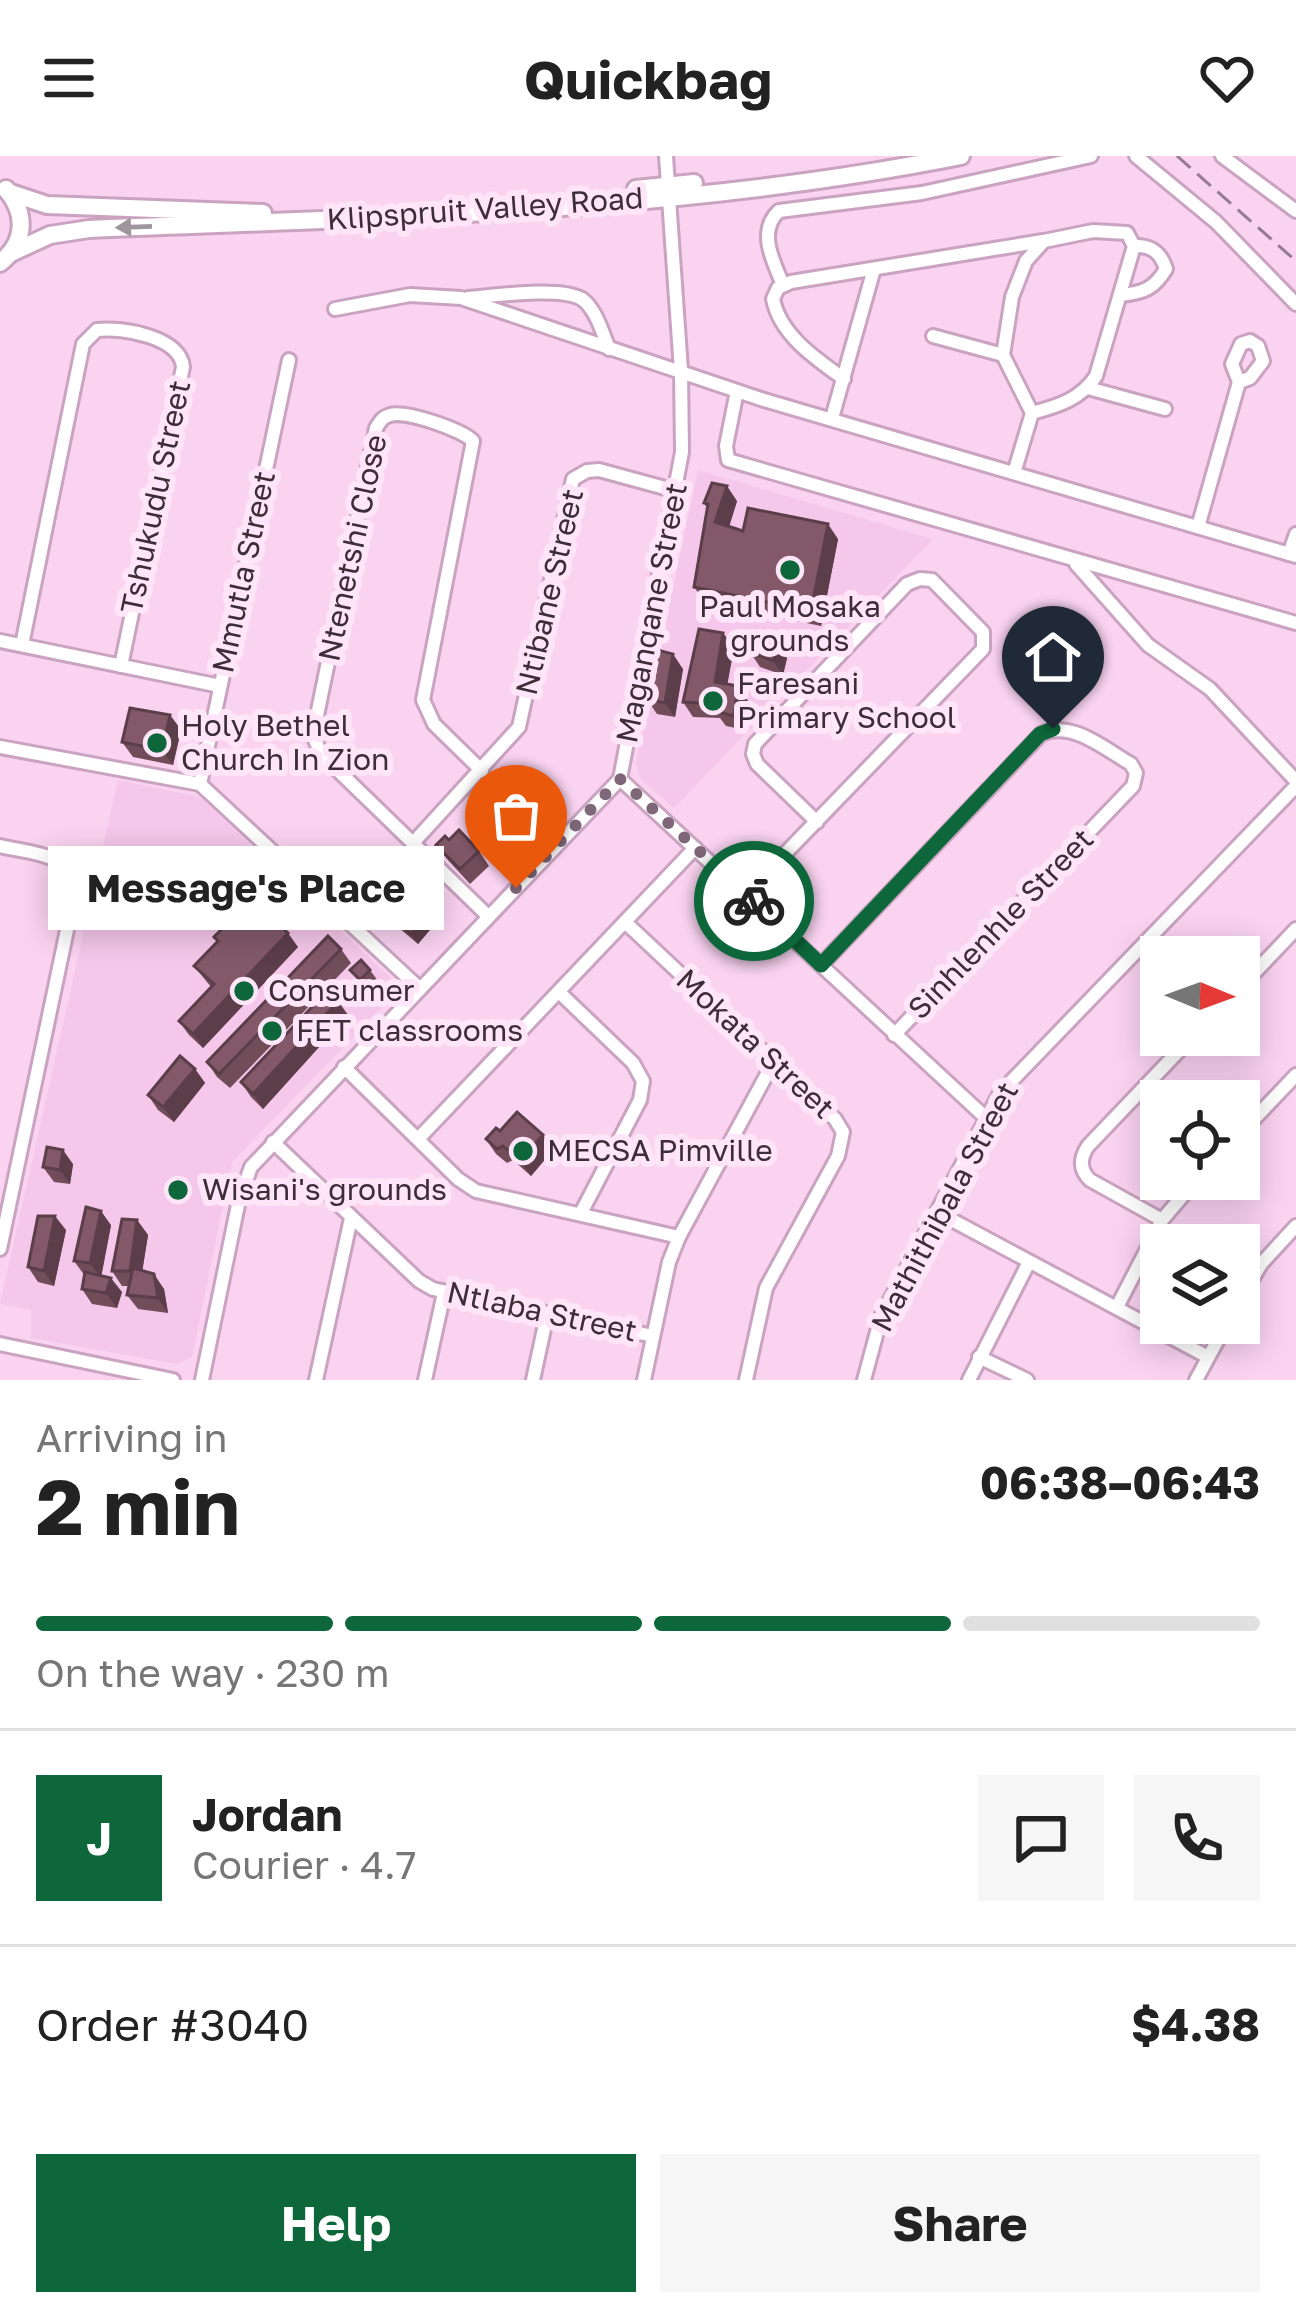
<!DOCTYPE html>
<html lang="en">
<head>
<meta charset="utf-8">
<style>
	:root { --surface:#fff; --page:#f6f6f6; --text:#222; --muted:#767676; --line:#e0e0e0; --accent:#0d673a }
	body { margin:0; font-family:"Golos Text",sans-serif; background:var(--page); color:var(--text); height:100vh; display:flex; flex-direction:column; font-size:45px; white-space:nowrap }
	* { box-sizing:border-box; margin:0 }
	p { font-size:39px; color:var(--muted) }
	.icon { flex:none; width:66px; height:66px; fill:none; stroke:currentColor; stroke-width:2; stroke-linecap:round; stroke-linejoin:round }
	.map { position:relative; height:1224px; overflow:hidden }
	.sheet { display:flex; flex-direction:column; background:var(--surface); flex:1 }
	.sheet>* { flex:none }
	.needle { width:78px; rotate:91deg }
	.fabs { position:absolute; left:1140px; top:780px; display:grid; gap:24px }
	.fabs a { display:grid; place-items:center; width:120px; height:120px; border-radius:0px; background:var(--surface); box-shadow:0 6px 30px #0003; font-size:60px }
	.pin { position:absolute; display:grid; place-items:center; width:102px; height:102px; color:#fff; margin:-123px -51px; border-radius:50% 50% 50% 0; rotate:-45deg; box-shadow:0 0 12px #0007 }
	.pin .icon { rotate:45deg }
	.courier { position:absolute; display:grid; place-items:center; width:120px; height:120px; margin:-60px; border:9px solid #0d673a; border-radius:50%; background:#fff; color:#222; box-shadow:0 3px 15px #0007 }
	.bubble { position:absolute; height:84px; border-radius:0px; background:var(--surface); box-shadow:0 6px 30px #0003; font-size:39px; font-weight:700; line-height:84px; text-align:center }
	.headline em { font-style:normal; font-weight:700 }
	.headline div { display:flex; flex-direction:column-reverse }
	.headline { display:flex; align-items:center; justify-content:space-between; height:204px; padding:0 36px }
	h1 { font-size:78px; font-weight:700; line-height:90px }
	.bar { display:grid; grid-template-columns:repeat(4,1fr); gap:18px 12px; align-content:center; height:144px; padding:0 36px }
	.bar i { height:15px; border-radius:9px; background:var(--line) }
	.bar .active { background:var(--accent) }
	.bar p { grid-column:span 4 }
	.line { display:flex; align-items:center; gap:30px; padding:0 36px; border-top:3px solid var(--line) }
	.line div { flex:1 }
	.round { display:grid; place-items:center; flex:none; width:126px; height:126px; border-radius:0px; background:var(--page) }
	.action { display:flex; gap:24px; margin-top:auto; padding:24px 36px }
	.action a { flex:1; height:138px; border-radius:0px; background:var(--accent); color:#fff; font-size:48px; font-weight:700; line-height:138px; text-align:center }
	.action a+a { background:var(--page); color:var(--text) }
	header { display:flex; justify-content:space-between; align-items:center; height:156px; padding:0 36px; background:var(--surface); font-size:54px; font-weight:700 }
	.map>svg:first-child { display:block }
</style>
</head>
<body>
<header><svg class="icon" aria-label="menu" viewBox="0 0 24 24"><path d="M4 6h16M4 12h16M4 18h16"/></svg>Quickbag<svg class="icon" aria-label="heart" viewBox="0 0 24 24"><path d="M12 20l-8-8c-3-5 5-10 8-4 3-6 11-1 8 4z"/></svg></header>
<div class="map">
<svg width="1296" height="1224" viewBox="0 0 1296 1224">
	<rect width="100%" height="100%" fill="#fad3f1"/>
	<g fill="#f5c7ea">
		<polygon points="698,314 933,383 674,652 640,623 636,607"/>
		<polygon points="118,624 200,641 395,826 394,839 232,1006 192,1201 177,1208 31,1182 31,1154 0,1148"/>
	</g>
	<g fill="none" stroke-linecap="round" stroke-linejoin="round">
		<defs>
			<g id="minor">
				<polyline points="1136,0 1216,66 1296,148"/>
				<polyline points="1222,0 1296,55"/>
				<path d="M783 129C773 105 757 75 779 55L922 37 1091 0"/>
				<path d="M1120 139C1143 137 1154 133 1166 113 1161 97 1152 89 1134 90"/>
				<path d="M468 142C494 140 560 130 582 143 596 153 603 178 609 193"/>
				<polyline points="335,153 410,139 461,142 764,244 1296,400"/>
				<polyline points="933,180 1003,199"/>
				<path d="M844 223C816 203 780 179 773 143L778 132 791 126 1043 85"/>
				<polyline points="1088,232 1165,253"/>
				<polyline points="737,235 726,290 728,304 1296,467"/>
				<polyline points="832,262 874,113"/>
				<path d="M1014 317 1032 257 1003 199 1012 141 1026 105 1044 85 1093 75 1127 77 1134 90 1096 220C1081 243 1058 250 1032 257"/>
				<polyline points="1198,371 1239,226 1232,208 1241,188 1250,185 1258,190 1263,205 1250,222 1239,226"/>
				<polyline points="1289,398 1296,378"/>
				<polyline points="1076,408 1148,489 1210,533 1296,625"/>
				<polyline points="0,485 220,530"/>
				<path d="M22 489 83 188 97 174C123 171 180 181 183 211L121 510"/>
				<polyline points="0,591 200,628 419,832"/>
				<path d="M482 615 434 568 423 544 473 285C462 274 406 254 390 259 381 262 381 265 376 272L313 579 321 598 488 760"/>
				<polyline points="620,623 986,962"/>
				<polyline points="200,628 289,204"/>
				<polyline points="413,687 519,571 573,323 587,315 599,314 676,335"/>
				<path d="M0 690C28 697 70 696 76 731L0 1093"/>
				<polyline points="746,738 983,493 983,476 932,424 920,423 907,428 755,588 753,598 757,608 817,666"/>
				<polyline points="625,766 835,963 843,976 838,1000 766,1132 746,1224"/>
				<path d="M821 809 1041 578C1072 564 1103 592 1131 608L1136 617 1133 630 894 879"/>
				<polyline points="1239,833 1296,773"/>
				<polyline points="560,837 633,907 643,925 640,944 581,1057"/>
				<polyline points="344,911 458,1023 476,1035 679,1081"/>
				<polyline points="1239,979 1296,919"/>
				<polyline points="419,982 695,692"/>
				<polyline points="273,986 419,1125 433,1133 653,1180"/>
				<polyline points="937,1056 1208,1201"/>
				<path d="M1162 1064 1090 1024C1079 1013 1080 1002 1088 990L1194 879"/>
				<polyline points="1239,1146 1261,1108 1296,1070"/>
				<polyline points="1117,1151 1162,1064 1197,1023"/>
				<polyline points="0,1188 173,1224"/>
				<polyline points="979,1201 1027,1224"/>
				<polyline points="202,1224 239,1044 251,1011 620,623 682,296 681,214 666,0"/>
				<polyline points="316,1224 351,1062"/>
				<polyline points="425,1224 444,1137"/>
				<polyline points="533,1224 547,1159"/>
				<polyline points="644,1224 669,1106 679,1081 773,907"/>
				<polyline points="864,1224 881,1161 1000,937 1296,630"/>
				<polyline points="969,1224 1029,1106"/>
				<polyline points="1196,1224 1227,1167"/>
			</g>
			<g id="tertiary">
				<polyline points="636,33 694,27"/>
				<polyline points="8,36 47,49 263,57"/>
				<path d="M11 97 50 79 89 73C380 61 674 57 961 0"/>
				<path d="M0 107C26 86 27 58 6 33"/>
			</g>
		</defs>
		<use href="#minor" stroke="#c9a3c0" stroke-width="18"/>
		<use href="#tertiary" stroke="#c9a3c0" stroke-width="22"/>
		<use href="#minor" stroke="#fff" stroke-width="12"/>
		<use href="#tertiary" stroke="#fff" stroke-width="16"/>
		<polyline stroke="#957b90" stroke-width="3" stroke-dasharray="18 9" stroke-linecap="butt" points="1177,0 1296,105"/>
	</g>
	<g fill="#714d5a">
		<polygon points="737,345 729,370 743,375 838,383 821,470 705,446 694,431 707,352 704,347"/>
		<polygon points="723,477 734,492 727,528 748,545 745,574 726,570 720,562 693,561 683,546"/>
		<polygon points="750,496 787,502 783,519 760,511"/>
		<polygon points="683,513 675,561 657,558 647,543"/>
		<polygon points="170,559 181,574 173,609 133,601 122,586"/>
		<polygon points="449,684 479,695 489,710 470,728 447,703 436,689"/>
		<polygon points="392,762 434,769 418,788 399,772"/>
		<polygon points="298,791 203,892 189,879 179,865 211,831 194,810"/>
		<polygon points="341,793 351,807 230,932 217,921 207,906"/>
		<polygon points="350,814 370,814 381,829 370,839"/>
		<polygon points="348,859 263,953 251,941 241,926"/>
		<polygon points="195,913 205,927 174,966 158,954 148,939"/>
		<polygon points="500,975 553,994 531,1020 513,1004 507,1007 496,998 486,983"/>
		<polygon points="73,1008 70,1028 54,1026 43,1011"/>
		<polygon points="137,1064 148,1079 142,1115 164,1133 168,1157 138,1153 127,1139 129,1130 122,1130 112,1115"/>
		<polygon points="111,1069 101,1120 122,1136 117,1152 92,1148 82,1133 85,1120 74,1105"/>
		<polygon points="66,1074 54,1130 38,1126 28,1111"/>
	</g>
	<g fill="#5c3e4a">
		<polygon points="727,330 737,345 726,381 715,366"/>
		<polygon points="828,368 838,383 821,470 811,455"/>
		<polygon points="723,477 734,492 725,541 715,526"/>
		<polygon points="777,488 787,502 783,519 773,505"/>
		<polygon points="673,498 683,513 675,561 665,547"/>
		<polygon points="738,530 748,545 745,574 734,560"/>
		<polygon points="170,559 181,574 173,609 162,594"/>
		<polygon points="427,759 434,769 418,788 411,778"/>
		<polygon points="288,777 298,791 203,892 193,878"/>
		<polygon points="338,845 348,859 263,953 253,938"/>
		<polygon points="195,913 205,927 174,966 163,951"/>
		<polygon points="543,979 553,994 531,1020 520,1005"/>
		<polygon points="63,994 73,1008 70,1028 60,1014"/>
		<polygon points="101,1055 111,1069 101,1122 90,1107"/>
		<polygon points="55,1060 66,1074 54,1130 44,1115"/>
		<polygon points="137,1064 148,1079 140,1130 130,1115"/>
		<polygon points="154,1118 164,1133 168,1157 158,1142"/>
		<polygon points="111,1122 122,1136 117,1152 106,1137"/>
	</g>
	<g fill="#835969" stroke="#5c3e4a" stroke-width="3">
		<polygon points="712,327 727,330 715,366 743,375 748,352 828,368 811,455 694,431 708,348 704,347"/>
		<polygon points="699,473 723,477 715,526 738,530 734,560 715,555 717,548 683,546"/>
		<polygon points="755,481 777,488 773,505 750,496"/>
		<polygon points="657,494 673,498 665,547 647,543"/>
		<polygon points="130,552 170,559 162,594 122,586"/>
		<polygon points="459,674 479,695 460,713 436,689 445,680 449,684"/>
		<polygon points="251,743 288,777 193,878 179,865 214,828 194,810 218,785 214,781"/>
		<polygon points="408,743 427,759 411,778 392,762"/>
		<polygon points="328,780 341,793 219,918 207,906"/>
		<polygon points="361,804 370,814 360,824 350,814"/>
		<polygon points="327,835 338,845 253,938 241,926"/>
		<polygon points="180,900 195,913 163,951 148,939"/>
		<polygon points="517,956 543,979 520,1005 503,990 497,993 486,983 496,972 500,975"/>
		<polygon points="47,991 63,994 60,1014 43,1011"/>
		<polygon points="86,1051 101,1055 90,1107 74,1105"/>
		<polygon points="38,1060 55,1060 44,1115 28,1111"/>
		<polygon points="122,1063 137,1064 130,1115 112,1115"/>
		<polygon points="133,1112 154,1118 158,1142 127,1139"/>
		<polygon points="85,1116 111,1122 106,1137 82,1133"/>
	</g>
	<defs><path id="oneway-solid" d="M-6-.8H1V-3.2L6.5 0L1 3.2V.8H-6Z" transform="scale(3)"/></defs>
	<use fill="#9e969c" href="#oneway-solid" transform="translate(134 71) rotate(178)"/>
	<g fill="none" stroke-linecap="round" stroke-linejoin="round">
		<polyline stroke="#7e6779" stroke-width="12" stroke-dasharray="0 21.6" points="516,732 620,623 754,745"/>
		<polyline stroke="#0d673a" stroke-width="15" points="754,745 821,809 1040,578 1053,573"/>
	</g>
	<g fill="#0d673a" stroke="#fee5f8" stroke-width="4.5">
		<circle cx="790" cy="414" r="12"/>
		<circle cx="713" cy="545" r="12"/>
		<circle cx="157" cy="587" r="12"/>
		<circle cx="244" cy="835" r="12"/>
		<circle cx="272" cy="875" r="12"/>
		<circle cx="523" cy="995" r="12"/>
		<circle cx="178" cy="1034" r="12"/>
	</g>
	<g text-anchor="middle" stroke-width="12" stroke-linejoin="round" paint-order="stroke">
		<g font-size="30" fill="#3c2d39" stroke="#fee5f8">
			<text transform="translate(485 53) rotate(-4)" y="10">Klipspruit Valley Road</text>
			<text transform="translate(156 341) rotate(-78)" y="10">Tshukudu Street</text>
			<text transform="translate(353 392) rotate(-78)" y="10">Ntenetshi Close</text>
			<text transform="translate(244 416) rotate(-78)" y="10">Mmutla Street</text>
			<text transform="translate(550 436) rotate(-77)" y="10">Ntibane Street</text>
			<text transform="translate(652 457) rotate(-79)" y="10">Maganqane Street</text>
			<text transform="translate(1001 768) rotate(-46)" y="10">Sinhlenhle Street</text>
			<text transform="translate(755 888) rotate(43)" y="10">Mokata Street</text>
			<text transform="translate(945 1051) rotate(-62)" y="10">Mathithibala Street</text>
			<text transform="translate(542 1156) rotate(12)" y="10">Ntlaba Street</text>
		</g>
		<g font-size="30" fill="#3c2d39" stroke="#fee5f8" text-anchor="start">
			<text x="790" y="461" text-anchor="middle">Paul Mosaka<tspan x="790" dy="34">grounds</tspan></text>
			<text x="737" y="538">Faresani<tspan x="737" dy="34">Primary School</tspan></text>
			<text x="181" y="580">Holy Bethel<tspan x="181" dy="34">Church In Zion</tspan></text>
			<text x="268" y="845">Consumer</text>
			<text x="296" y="885">FET classrooms</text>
			<text x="547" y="1005">MECSA Pimville</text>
			<text x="202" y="1044">Wisani's grounds</text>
		</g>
	</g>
</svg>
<div class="fabs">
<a><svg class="needle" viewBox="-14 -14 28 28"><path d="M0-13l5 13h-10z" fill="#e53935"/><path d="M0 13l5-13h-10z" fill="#767676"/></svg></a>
<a><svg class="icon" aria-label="locate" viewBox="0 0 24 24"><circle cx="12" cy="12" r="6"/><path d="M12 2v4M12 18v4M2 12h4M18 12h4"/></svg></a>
<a><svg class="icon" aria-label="layers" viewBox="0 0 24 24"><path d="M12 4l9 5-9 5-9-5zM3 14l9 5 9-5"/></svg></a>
</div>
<div class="pin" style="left:516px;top:732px;background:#ea580c"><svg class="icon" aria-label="bag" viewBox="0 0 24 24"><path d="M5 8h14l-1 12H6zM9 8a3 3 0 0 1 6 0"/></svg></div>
<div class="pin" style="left:1053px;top:573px;background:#1f2937"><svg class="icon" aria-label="home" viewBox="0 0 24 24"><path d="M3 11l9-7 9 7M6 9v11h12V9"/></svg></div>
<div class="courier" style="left:754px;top:745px"><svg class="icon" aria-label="bike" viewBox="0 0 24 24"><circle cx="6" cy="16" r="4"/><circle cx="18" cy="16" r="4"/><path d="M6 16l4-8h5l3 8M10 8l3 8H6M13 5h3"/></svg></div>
<div class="bubble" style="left:48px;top:690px;width:396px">Message's Place</div>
</div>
<section class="sheet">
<div class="headline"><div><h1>2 min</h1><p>Arriving in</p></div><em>06:38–06:43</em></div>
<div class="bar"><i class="active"></i><i class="active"></i><i class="active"></i><i></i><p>On the way · 230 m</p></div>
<div class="line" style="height:216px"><b class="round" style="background:var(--accent);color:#fff">J</b><div><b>Jordan</b><p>Courier · 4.7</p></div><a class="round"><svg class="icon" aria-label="chat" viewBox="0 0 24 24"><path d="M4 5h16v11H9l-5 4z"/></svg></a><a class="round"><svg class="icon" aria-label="phone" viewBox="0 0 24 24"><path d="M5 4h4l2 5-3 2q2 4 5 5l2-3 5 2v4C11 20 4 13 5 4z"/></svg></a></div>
<div class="line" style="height:156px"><div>Order #3040</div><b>$4.38</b></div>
<div class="action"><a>Help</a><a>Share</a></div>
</section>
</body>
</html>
